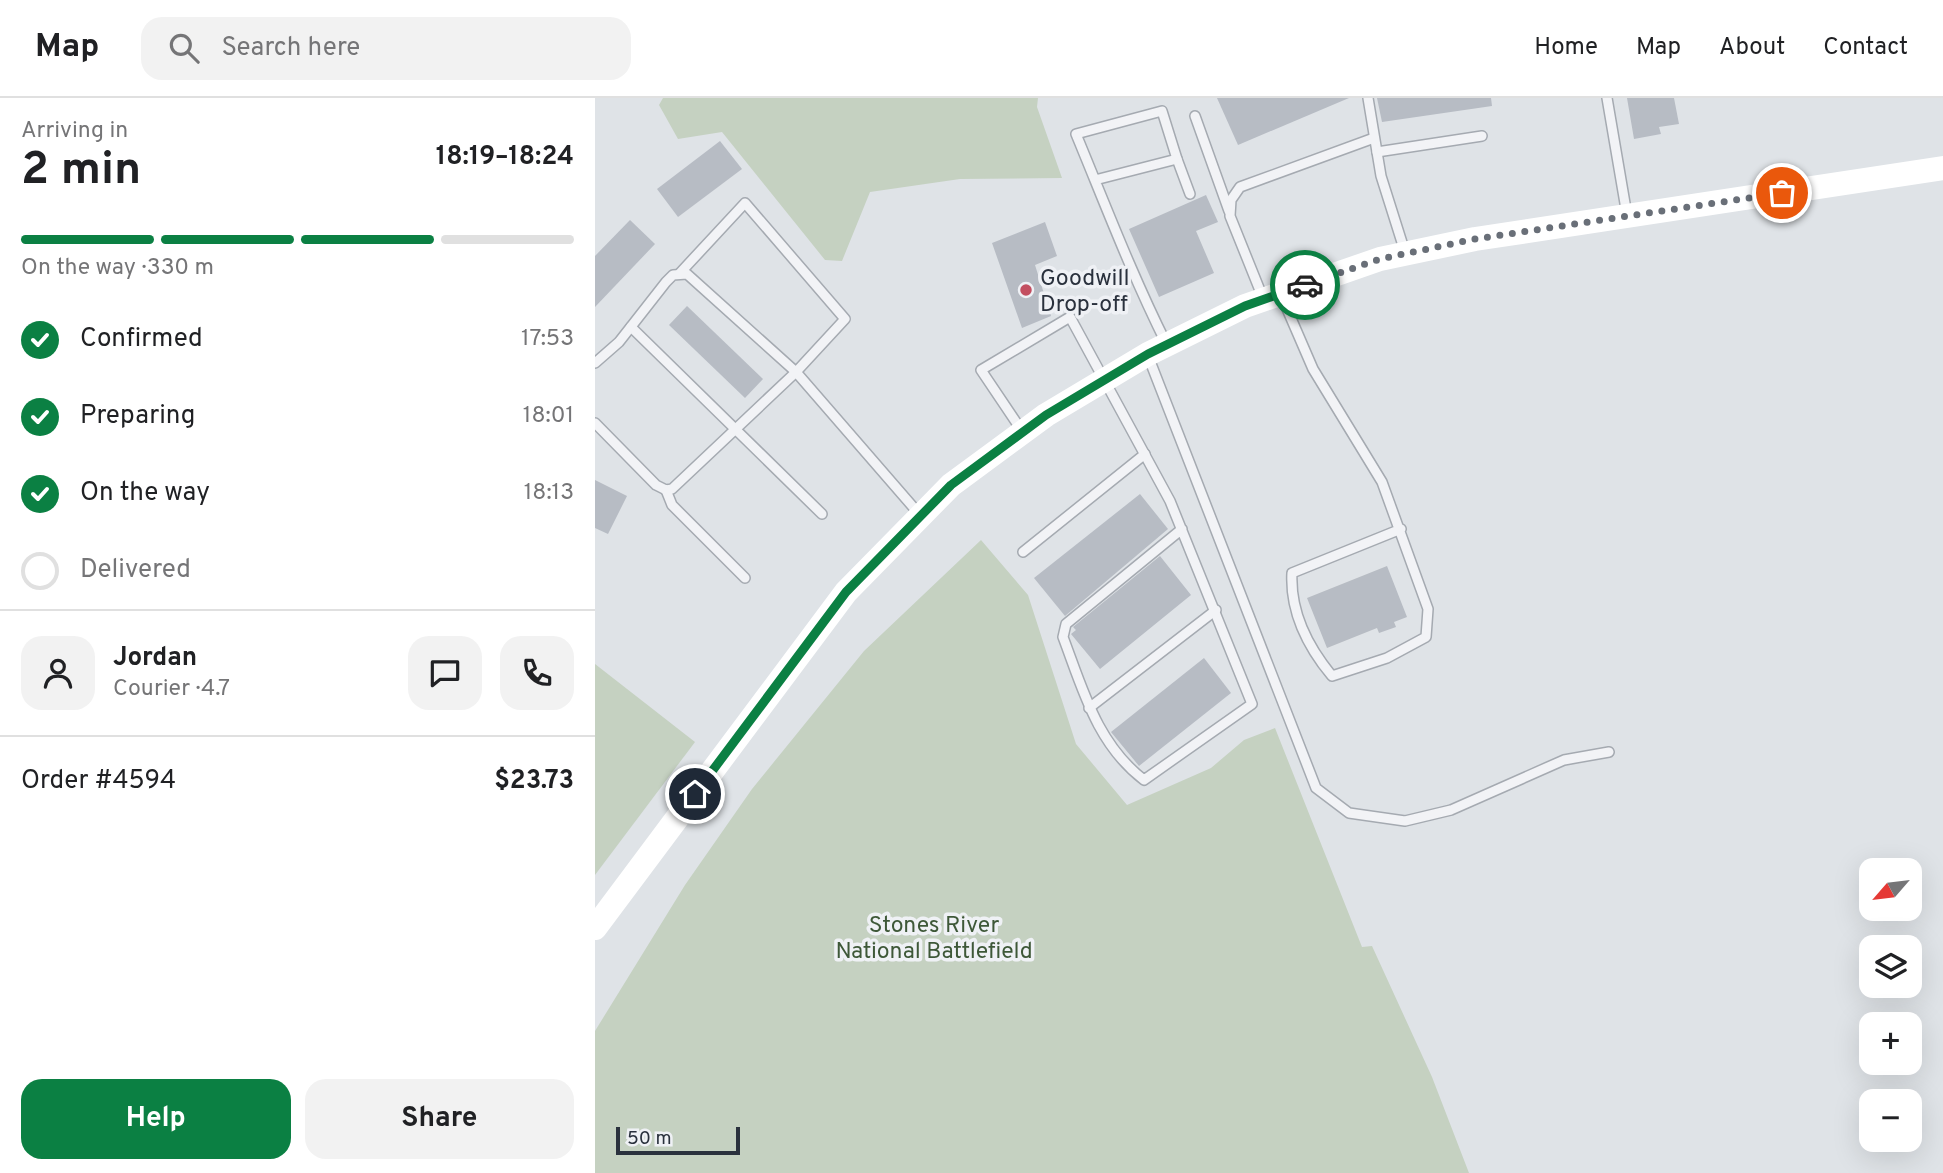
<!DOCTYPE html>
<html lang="en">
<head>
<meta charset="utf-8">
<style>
	:root { --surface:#fff; --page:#f2f2f2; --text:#202124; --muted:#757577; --line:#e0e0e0; --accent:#0b8043 }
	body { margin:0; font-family:Overpass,sans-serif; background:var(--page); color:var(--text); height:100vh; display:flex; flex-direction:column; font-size:26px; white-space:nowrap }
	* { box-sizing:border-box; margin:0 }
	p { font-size:23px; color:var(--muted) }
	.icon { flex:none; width:38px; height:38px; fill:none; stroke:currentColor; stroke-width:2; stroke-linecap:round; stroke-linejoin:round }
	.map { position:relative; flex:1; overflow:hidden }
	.drawer { display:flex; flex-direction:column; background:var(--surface); width:595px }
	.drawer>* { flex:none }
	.needle { width:46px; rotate:242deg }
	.fabs { position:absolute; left:1264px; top:760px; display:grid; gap:14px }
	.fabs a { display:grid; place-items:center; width:63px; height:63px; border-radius:14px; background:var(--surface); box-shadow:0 7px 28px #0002; font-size:35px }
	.scale { position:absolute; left:21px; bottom:18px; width:124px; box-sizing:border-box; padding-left:7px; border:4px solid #2a313d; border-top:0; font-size:19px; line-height:24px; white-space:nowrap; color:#2a313d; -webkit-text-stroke:5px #eff1f5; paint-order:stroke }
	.pin { position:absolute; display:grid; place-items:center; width:60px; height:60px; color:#fff; margin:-30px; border:4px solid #fff; border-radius:50%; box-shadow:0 2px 7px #0007 }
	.courier { position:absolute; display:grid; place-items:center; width:70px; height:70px; margin:-35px; border:5px solid #0b8043; border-radius:50%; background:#fff; color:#222; box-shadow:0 2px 9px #0007 }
	.overview em { font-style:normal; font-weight:700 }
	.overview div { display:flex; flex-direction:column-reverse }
	.overview { display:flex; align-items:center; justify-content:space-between; height:119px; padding:0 21px }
	h1 { font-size:46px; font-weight:700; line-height:52px }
	.bar { display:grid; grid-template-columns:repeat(4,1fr); gap:10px 7px; align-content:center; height:84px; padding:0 21px }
	.bar i { height:9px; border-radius:5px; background:var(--line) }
	.bar .current { background:var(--accent) }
	.bar p { grid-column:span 4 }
	.line { display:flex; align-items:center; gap:18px; padding:0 21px; border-top:2px solid var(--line) }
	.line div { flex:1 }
	.round { display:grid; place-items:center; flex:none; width:74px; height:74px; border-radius:21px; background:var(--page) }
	ol { padding:0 21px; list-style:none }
	li { display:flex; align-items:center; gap:21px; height:77px }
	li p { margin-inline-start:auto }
	li .icon { padding:7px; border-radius:50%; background:var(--accent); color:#fff; stroke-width:4 }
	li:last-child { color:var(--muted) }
	li i { width:38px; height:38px; border:4px solid var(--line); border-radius:50% }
	.cta { display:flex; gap:14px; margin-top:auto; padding:14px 21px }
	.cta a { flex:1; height:80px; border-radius:21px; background:var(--accent); color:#fff; font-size:28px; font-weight:700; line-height:80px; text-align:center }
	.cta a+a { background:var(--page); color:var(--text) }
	header { display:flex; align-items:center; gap:42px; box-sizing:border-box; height:98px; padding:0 35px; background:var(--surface); border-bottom:2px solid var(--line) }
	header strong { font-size:33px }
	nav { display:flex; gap:38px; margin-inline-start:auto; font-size:24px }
	.search { width:490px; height:63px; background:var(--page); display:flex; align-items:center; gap:18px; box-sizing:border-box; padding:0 24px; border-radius:21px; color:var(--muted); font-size:26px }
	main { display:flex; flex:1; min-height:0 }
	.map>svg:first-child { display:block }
</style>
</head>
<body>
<header>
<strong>Map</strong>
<div class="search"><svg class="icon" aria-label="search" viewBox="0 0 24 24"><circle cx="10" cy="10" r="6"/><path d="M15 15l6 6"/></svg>Search here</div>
<nav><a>Home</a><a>Map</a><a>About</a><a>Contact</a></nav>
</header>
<main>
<section class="drawer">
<div class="overview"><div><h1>2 min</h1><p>Arriving in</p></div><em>18:19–18:24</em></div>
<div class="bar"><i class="current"></i><i class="current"></i><i class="current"></i><i></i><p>On the way · 330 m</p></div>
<ol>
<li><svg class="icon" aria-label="check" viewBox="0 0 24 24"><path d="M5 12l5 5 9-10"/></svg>Confirmed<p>17:53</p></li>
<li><svg class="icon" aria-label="check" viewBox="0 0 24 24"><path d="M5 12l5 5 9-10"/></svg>Preparing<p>18:01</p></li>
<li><svg class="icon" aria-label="check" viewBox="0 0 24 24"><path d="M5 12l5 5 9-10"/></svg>On the way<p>18:13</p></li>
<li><i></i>Delivered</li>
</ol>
<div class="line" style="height:126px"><a class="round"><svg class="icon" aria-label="person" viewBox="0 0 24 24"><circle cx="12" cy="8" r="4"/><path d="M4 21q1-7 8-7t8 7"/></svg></a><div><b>Jordan</b><p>Courier · 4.7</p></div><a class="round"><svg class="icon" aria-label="chat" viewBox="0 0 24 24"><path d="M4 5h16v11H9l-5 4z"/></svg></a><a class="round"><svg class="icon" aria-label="phone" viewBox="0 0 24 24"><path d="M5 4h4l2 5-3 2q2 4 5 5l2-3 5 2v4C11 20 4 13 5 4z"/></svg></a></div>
<div class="line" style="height:91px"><div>Order #4594</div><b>$23.73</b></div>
<div class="cta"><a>Help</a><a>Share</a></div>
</section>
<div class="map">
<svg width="1348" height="1075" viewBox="0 0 1348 1075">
	<rect width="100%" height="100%" fill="#dfe3e7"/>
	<g fill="#c5d1c1">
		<polygon points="68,0 443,0 442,9 467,80 365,81 275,94 247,163 230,162 127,34 83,41 64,7"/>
		<polygon points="386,442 433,497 481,646 532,707 616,670 649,642 680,630 767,849 777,848 837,979 874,1075 0,1075 0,933 90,787 157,691 269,553"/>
		<polygon points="0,566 100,644 0,777"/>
	</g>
	<g fill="#b7bcc4">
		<polygon points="622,0 754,0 643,47"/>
		<polygon points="782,0 896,0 897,8 787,24"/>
		<polygon points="1032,0 1079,0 1084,26 1064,29 1066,36 1039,41"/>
		<polygon points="125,43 147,71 83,119 62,91"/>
		<polygon points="611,97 623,124 601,133 619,175 564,199 534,131"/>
		<polygon points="35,122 60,146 0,209 0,158"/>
		<polygon points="450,124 462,158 440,167 456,218 427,230 397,145"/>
		<polygon points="92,208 168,281 150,300 74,227"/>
		<polygon points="0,382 32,398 13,436 0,430"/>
		<polygon points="545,396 573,431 470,518 439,480"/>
		<polygon points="565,458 596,497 505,571 476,536 481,532 478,529"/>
		<polygon points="792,468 812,519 799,524 801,529 784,535 782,530 732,550 712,500"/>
		<polygon points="609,560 636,595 544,668 516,634"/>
	</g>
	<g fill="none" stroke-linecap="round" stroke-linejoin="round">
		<defs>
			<g id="lane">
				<polyline points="773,0 786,78 810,154"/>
				<polyline points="1012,0 1032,117"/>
				<polyline points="600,18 634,113"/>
				<polyline points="782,54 887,38"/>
				<polyline points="582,61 595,96"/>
				<path d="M500 82 582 61 567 13 481 36C510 106 537 177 571 245"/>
				<path d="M686 197 718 271 787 384 833 511 831 539 792 560 737 578C713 549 695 513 697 475L806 431"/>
				<polyline points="668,200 635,118 636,102 645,89 779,40"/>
				<polyline points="36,229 227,416"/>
				<polyline points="553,258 721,690 754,715 810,723 856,712 969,662 1014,654"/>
				<polyline points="0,265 24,244 71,184 78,177 92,176 201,274 325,417"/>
				<polyline points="0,325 61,387 71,392 77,391 201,274 250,221 150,105 85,175"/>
				<path d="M427 333 386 272 475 219 575 403 657 606 549 682C502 646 488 592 468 539L471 526 587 431"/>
				<polyline points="71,392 77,407 150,480"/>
				<polyline points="428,454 550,356"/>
				<polyline points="494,610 621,512"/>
			</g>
		</defs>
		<use href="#lane" stroke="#a5aab1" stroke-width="12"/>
		<use href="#lane" stroke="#f2f3f6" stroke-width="9"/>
		<polyline stroke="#fff" stroke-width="24" points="0,830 251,494 356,387 451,317 553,256 650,208 785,161 880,141 1348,70"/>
	</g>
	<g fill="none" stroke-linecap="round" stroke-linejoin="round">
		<polyline stroke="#696f78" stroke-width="7" stroke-dasharray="0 12.6" points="710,187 785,161 880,141 1187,95"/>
		<polyline stroke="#0b8043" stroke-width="9" points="100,696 251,494 356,387 451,317 553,256 650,208 710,187"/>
	</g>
	<circle fill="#c34e60" stroke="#eff1f5" stroke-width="2.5" cx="431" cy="192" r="7"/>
	<g text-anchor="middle" stroke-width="7" stroke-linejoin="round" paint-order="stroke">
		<g font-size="23" fill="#2a313d" stroke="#eff1f5" text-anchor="start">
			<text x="445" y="187">Goodwill<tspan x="445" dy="26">Drop-off</tspan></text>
		</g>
		<g font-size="23" fill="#3e5838" stroke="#eff1f5">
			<text x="339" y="834">Stones River<tspan x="339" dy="26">National Battlefield</tspan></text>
		</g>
	</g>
</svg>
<div class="fabs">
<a><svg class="needle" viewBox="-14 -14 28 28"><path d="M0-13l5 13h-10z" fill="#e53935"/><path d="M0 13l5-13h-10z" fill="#757577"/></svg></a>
<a><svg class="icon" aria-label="layers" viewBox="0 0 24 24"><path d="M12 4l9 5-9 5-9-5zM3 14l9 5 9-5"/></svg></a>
<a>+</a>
<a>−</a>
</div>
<div class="scale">50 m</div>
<div class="pin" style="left:1187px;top:95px;background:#ea580c"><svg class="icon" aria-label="bag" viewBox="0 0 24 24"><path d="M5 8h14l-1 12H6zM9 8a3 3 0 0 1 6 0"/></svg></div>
<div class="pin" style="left:100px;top:696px;background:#1f2937"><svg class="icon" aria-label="home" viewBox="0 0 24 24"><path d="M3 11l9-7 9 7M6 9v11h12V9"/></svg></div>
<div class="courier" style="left:710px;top:187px"><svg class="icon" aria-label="car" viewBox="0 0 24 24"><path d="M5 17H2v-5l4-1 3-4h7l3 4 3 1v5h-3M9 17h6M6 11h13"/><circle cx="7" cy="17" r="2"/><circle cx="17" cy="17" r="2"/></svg></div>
</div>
</main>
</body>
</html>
